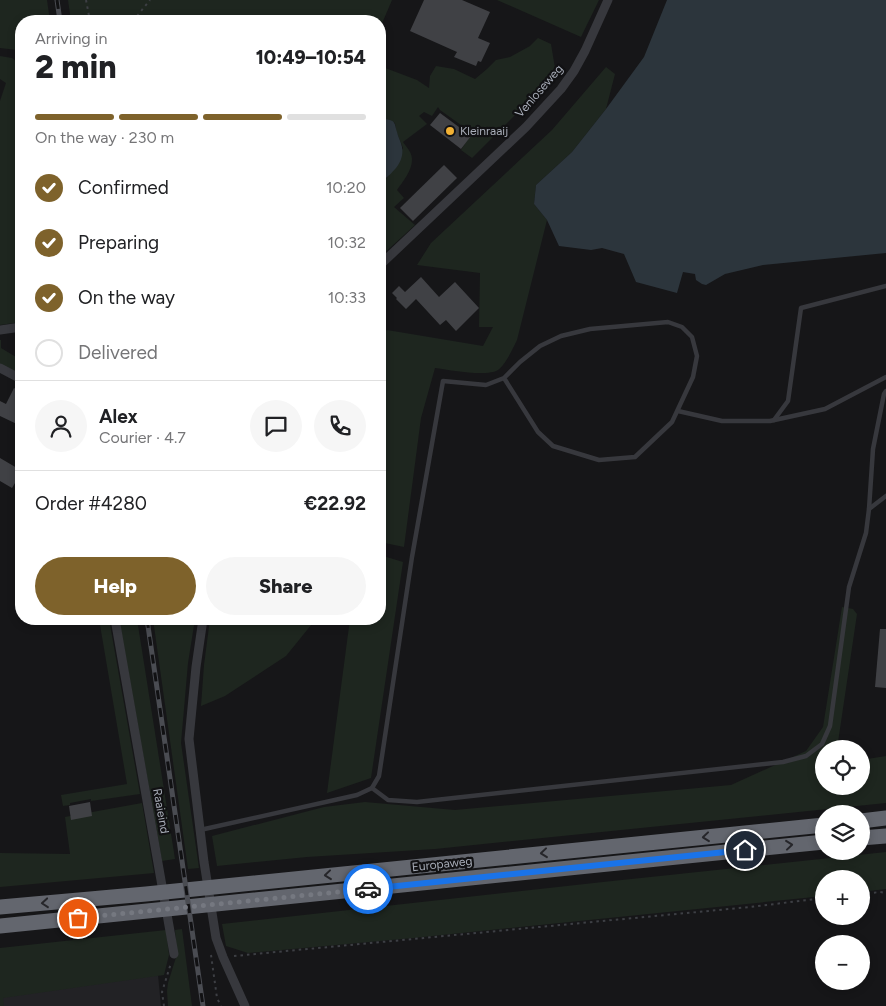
<!DOCTYPE html>
<html lang="en">
<head>
<meta charset="utf-8">
<style>
	:root { --surface:#fff; --page:#f6f6f6; --text:#202124; --muted:#757577; --line:#e0e0e0; --accent:#7e622b }
	body { margin:0; font-family:Figtree,sans-serif; background:var(--page); color:var(--text); height:100vh; display:flex; flex-direction:column; font-size:19px; white-space:nowrap }
	* { box-sizing:border-box; margin:0 }
	p { font-size:16px; color:var(--muted) }
	.icon { flex:none; width:28px; height:28px; fill:none; stroke:currentColor; stroke-width:2; stroke-linecap:round; stroke-linejoin:round }
	.map { position:relative; flex:1; overflow:hidden }
	.sheet { position:absolute; left:15px; top:15px; width:371px; height:610px; display:flex; flex-direction:column; background:var(--surface); border-radius:20px; box-shadow:0 2px 8px #0003 }
	.sheet>* { flex:none }
	.controls { position:absolute; left:815px; top:740px; display:grid; gap:10px }
	.controls a { display:grid; place-items:center; width:55px; height:55px; border-radius:50%; background:var(--surface); box-shadow:0 2px 8px #0003; font-size:25px }
	.pin { position:absolute; display:grid; place-items:center; width:42px; height:42px; color:#fff; margin:-21px; border:2px solid #fff; border-radius:50%; box-shadow:0 1px 5px #0007 }
	.courier { position:absolute; display:grid; place-items:center; width:50px; height:50px; margin:-25px; border:4px solid #1a73e8; border-radius:50%; background:#fff; color:#222; box-shadow:0 1px 6px #0007 }
	.summary em { font-style:normal; font-weight:800 }
	.summary div { display:flex; flex-direction:column-reverse }
	.summary { display:flex; align-items:center; justify-content:space-between; height:85px; padding:0 20px }
	h1 { font-size:32px; font-weight:800; line-height:38px }
	.bar { display:grid; grid-template-columns:repeat(4,1fr); gap:8px 5px; align-content:center; height:60px; padding:0 20px }
	.bar i { height:6px; border-radius:4px; background:var(--line) }
	.bar .selected { background:var(--accent) }
	.bar p { grid-column:span 4 }
	.line { display:flex; align-items:center; gap:12px; padding:0 20px; border-top:1px solid var(--line) }
	.line div { flex:1 }
	.round { display:grid; place-items:center; flex:none; width:52px; height:52px; border-radius:26px; background:var(--page) }
	ol { padding:0 20px; list-style:none }
	li { display:flex; align-items:center; gap:15px; height:55px }
	li p { margin-inline-start:auto }
	li .icon { padding:5px; border-radius:50%; background:var(--accent); color:#fff; stroke-width:4 }
	li:last-child { color:var(--muted) }
	li i { width:28px; height:28px; border:2px solid var(--line); border-radius:50% }
	.primary-button { display:flex; gap:10px; margin-top:auto; padding:10px 20px }
	.primary-button a { flex:1; height:58px; border-radius:30px; background:var(--accent); color:#fff; font-size:20px; font-weight:800; line-height:58px; text-align:center }
	.primary-button a+a { background:var(--page); color:var(--text) }
	.map>svg:first-child { display:block }
</style>
</head>
<body>
<div class="map">
<svg width="886" height="1006" viewBox="0 0 886 1006">
	<rect width="100%" height="100%" fill="#161618"/>
	<polygon fill="#222225" points="158,975 161,1006 0,1006 0,994"/>
	<g fill="#1e261f">
		<polygon points="0,0 47,0 50,21 21,21 21,48 17,50 0,48"/>
		<polygon points="68,0 392,0 380,28 380,21 71,21"/>
		<polygon points="497,0 599,0 581,37"/>
		<path d="M538 38 551 44 555 68 538 92 472 158 461 150 472 133 440 110 438 107 432 116 424 112 419 116 427 124 403 142C405 145 408 148 410 152 417 165 404 180 397 190L404 198 394 207 415 225 380 257V183L386 179 403 148 396 131 395 123 385 119 380 122V66L417 80 429 88 430 76 436 66 454 69 475 79 487 69 496 60 510 57 530 46Z"/>
		<polygon points="0,56 12,58 17,62 21,62 21,322 0,325 0,101 6,83 0,79"/>
		<path d="M606 67 615 74 606 109 572 152 536 185 534 204 547 220 517 340C513 348 506 364 498 370 487 377 449 370 435 368L421 418 404 547 380 542V333L387 330 483 346 493 327H479L480 273 417 265 431 243 552 130Z"/>
		<polygon points="0,340 1,340 1,348 21,360 21,375 0,364"/>
		<polygon points="380,555 403,562 371,778 327,793 350,619 380,619"/>
		<polygon points="842,607 853,609 857,614 837,749 824,749 824,786 861,786 861,760 886,756 886,803 435,849 307,857 217,866 212,836 324,807 365,802 455,810 731,785 806,751 823,727"/>
		<polygon points="99,619 109,619 140,794 91,801 91,799 70,803 70,805 63,806 61,795 127,784"/>
		<polygon points="119,619 137,619 175,859 162,861"/>
		<polygon points="153,619 195,619 188,663 181,743 199,868 188,869"/>
		<polygon points="210,619 316,619 286,656 225,696 201,706 204,665"/>
		<polygon points="142,803 154,873 0,887 0,853 70,854 65,817"/>
		<polygon points="886,852 886,889 861,892 861,879 824,879 824,896 413,938 248,953 226,946 222,924 603,882"/>
		<polygon points="182,929 192,1006 168,1006 167,991 168,983 177,954 175,930"/>
		<polygon points="166,930 169,955 164,975 3,998 4,1006 0,1006 0,948"/>
	</g>
	<g fill="#2c353c">
		<polygon points="667,0 886,0 886,253 763,265 725,274 706,285 702,284 696,280 695,274 683,272 677,293 636,282 624,254 602,248 591,250 559,246 547,220 534,204 536,185 572,152 606,109 644,57"/>
		<path d="M385 119C396 121 394 122 397 132 398 137 401 142 402 147 405 163 391 174 380 183V122Z"/>
	</g>
	<g fill="#404145">
		<polygon points="424,0 462,0 490,12 478,38 490,43 481,62 478,61 476,66 454,57 457,52 410,31"/>
		<polygon points="440,113 471,136 461,149 430,125"/>
		<polygon points="444,165 457,178 413,221 400,208"/>
		<polygon points="421,277 439,297 455,282 479,308 456,331 446,320 440,325 416,299 406,309 396,299 397,298 392,293 399,286 405,292"/>
		<polygon points="14,388 21,392 21,426 0,416 0,401 6,404"/>
		<polygon points="0,458 17,468 15,470 21,473 12,488 0,481"/>
		<polygon points="880,629 886,629 886,688 875,687"/>
		<polygon points="90,802 92,816 71,820 69,806"/>
	</g>
	<g fill="none" stroke-linecap="round" stroke-linejoin="round">
		<g stroke="#3d3f44" stroke-width="2" stroke-dasharray="2.5 4" stroke-linecap="butt">
			<polyline points="86,0 90,21"/>
			<polyline points="133,21 150,0"/>
			<polyline points="861,894 880,892 886,893"/>
			<polyline points="211,955 217,998 221,1006"/>
			<polyline points="234,956 750,907 824,898"/>
			<polyline points="164,1006 162,992 171,963"/>
		</g>
		<g stroke="#37383d" stroke-width="4.5">
			<polyline points="678,411 722,421 770,421 825,409 886,377"/>
			<polyline points="774,420 788,401 801,308 886,286"/>
			<polyline points="869,509 873,449 884,394 886,391"/>
			<polyline points="372,788 388,800 417,802 783,762 806,756 822,744 830,726 849,587 866,533 869,509 886,496"/>
			<polyline points="200,830 357,795 372,788 379,776 412,557 443,381 486,385 504,378 520,362 540,346 561,336 590,329 668,322 682,327 692,337 697,356 693,377 672,422 635,457 599,460 553,446 538,432 504,378"/>
		</g>
		<g stroke="#37383d" stroke-width="9">
			<polyline points="380,265 526,127 561,89 574,71 585,51 608,0"/>
			<polyline points="0,330 21,327"/>
			<polyline points="0,368 21,379"/>
			<polyline points="115,619 174,954"/>
			<polyline points="203,619 196,667 189,739 204,862 216,938 223,957 245,1006"/>
		</g>
		<g stroke="#63666e" stroke-width="15">
			<polyline points="861,821 886,818"/>
			<polyline points="861,838 886,836"/>
			<polyline points="0,907 146,894 824,825"/>
			<polyline points="0,926 824,842"/>
		</g>
		<defs>
			<g id="rail">
				<polyline points="57,0 60,21"/>
				<polyline points="147,619 203,1006"/>
			</g>
		</defs>
		<use href="#rail" stroke="#4a4c52" stroke-width="5"/>
		<use href="#rail" stroke="#111113" stroke-width="3" stroke-dasharray="9" stroke-linecap="butt"/>
	</g>
	<defs><path id="oneway-chevron" d="M-2-3.5L2.5 0L-2 3.5" fill="none" stroke-width="1.6" stroke-linecap="round" stroke-linejoin="round" transform="scale(1.25)"/></defs>
	<g stroke="#26262a">
		<use href="#oneway-chevron" transform="translate(706 837) rotate(174)"/>
		<use href="#oneway-chevron" transform="translate(789 845) rotate(-6)"/>
		<use href="#oneway-chevron" transform="translate(544 853) rotate(174)"/>
		<use href="#oneway-chevron" transform="translate(328 875) rotate(174)"/>
		<use href="#oneway-chevron" transform="translate(45 903) rotate(175)"/>
	</g>
	<g fill="none" stroke-linecap="round" stroke-linejoin="round">
		<polyline stroke="#757880" stroke-width="5" stroke-dasharray="0 9" points="78,918 368,889"/>
		<polyline stroke="#1a73e8" stroke-width="6" points="368,889 745,850"/>
	</g>
	<circle fill="#f2b134" stroke="#111113" stroke-width="2" cx="450" cy="131" r="5"/>
	<g text-anchor="middle" stroke-width="4.5" stroke-linejoin="round" paint-order="stroke">
		<g font-size="12" fill="#a8adb8" stroke="#111113">
			<text transform="translate(539 91) rotate(-49)" y="4">Venloseweg</text>
			<text transform="translate(161 811) rotate(80)" y="4">Raaieind</text>
			<text transform="translate(442 864) rotate(-6)" y="4">Europaweg</text>
		</g>
		<g font-size="12" fill="#a8adb8" stroke="#111113" text-anchor="start">
			<text x="460" y="135">Kleinraaij</text>
		</g>
	</g>
</svg>
<div class="controls">
<a><svg class="icon" aria-label="locate" viewBox="0 0 24 24"><circle cx="12" cy="12" r="6"/><path d="M12 2v4M12 18v4M2 12h4M18 12h4"/></svg></a>
<a><svg class="icon" aria-label="layers" viewBox="0 0 24 24"><path d="M12 4l9 5-9 5-9-5zM3 14l9 5 9-5"/></svg></a>
<a>+</a>
<a>−</a>
</div>
<div class="pin" style="left:78px;top:918px;background:#ea580c"><svg class="icon" aria-label="bag" viewBox="0 0 24 24"><path d="M5 8h14l-1 12H6zM9 8a3 3 0 0 1 6 0"/></svg></div>
<div class="pin" style="left:745px;top:850px;background:#1f2937"><svg class="icon" aria-label="home" viewBox="0 0 24 24"><path d="M3 11l9-7 9 7M6 9v11h12V9"/></svg></div>
<div class="courier" style="left:368px;top:889px"><svg class="icon" aria-label="car" viewBox="0 0 24 24"><path d="M5 17H2v-5l4-1 3-4h7l3 4 3 1v5h-3M9 17h6M6 11h13"/><circle cx="7" cy="17" r="2"/><circle cx="17" cy="17" r="2"/></svg></div>
<section class="sheet">
<div class="summary"><div><h1>2 min</h1><p>Arriving in</p></div><em>10:49–10:54</em></div>
<div class="bar"><i class="selected"></i><i class="selected"></i><i class="selected"></i><i></i><p>On the way · 230 m</p></div>
<ol>
<li><svg class="icon" aria-label="check" viewBox="0 0 24 24"><path d="M5 12l5 5 9-10"/></svg>Confirmed<p>10:20</p></li>
<li><svg class="icon" aria-label="check" viewBox="0 0 24 24"><path d="M5 12l5 5 9-10"/></svg>Preparing<p>10:32</p></li>
<li><svg class="icon" aria-label="check" viewBox="0 0 24 24"><path d="M5 12l5 5 9-10"/></svg>On the way<p>10:33</p></li>
<li><i></i>Delivered</li>
</ol>
<div class="line" style="height:90px"><a class="round"><svg class="icon" aria-label="person" viewBox="0 0 24 24"><circle cx="12" cy="8" r="4"/><path d="M4 21q1-7 8-7t8 7"/></svg></a><div><b>Alex</b><p>Courier · 4.7</p></div><a class="round"><svg class="icon" aria-label="chat" viewBox="0 0 24 24"><path d="M4 5h16v11H9l-5 4z"/></svg></a><a class="round"><svg class="icon" aria-label="phone" viewBox="0 0 24 24"><path d="M5 4h4l2 5-3 2q2 4 5 5l2-3 5 2v4C11 20 4 13 5 4z"/></svg></a></div>
<div class="line" style="height:65px"><div>Order #4280</div><b>€22.92</b></div>
<div class="primary-button"><a>Help</a><a>Share</a></div>
</section>
</div>
</body>
</html>
